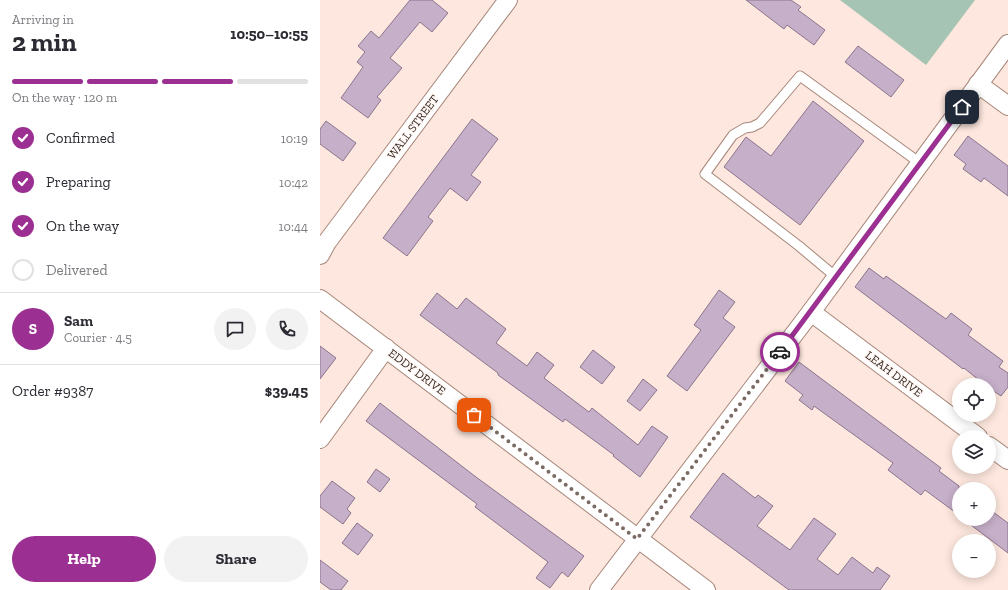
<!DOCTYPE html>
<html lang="en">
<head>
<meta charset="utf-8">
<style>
	:root { --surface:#fff; --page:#f2f2f3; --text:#2b2b33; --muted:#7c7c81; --line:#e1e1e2; --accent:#9b3092 }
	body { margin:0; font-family:"Zilla Slab",serif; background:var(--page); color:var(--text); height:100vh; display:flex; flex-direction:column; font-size:15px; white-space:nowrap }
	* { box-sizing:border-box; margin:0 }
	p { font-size:13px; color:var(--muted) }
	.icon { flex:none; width:22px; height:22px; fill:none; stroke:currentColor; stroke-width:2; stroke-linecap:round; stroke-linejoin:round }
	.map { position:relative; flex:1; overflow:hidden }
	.side { display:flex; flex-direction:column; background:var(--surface); width:320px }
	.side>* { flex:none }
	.controls { position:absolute; left:632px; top:378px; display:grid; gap:8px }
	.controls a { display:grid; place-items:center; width:44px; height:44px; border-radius:50%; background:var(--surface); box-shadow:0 2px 10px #0003; font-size:20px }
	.pin { position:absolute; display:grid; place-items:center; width:34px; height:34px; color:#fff; margin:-17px; border-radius:8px; box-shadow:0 2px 6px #0006 }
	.courier { position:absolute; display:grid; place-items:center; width:40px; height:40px; margin:-20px; border:3px solid #9b3092; border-radius:50%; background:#fff; color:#222; box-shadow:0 1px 5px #0007 }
	.summary em { font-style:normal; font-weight:700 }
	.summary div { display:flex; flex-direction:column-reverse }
	.summary { display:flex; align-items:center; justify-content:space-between; height:68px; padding:0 12px }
	h1 { font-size:26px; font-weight:700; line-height:30px }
	.bar { display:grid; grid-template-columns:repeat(4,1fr); gap:6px 4px; align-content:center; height:48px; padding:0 12px }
	.bar i { height:5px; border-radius:3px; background:var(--line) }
	.bar .current { background:var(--accent) }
	.bar p { grid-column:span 4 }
	.line { display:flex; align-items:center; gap:10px; padding:0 12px; border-top:1px solid var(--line) }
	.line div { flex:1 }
	.round { display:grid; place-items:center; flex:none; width:42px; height:42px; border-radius:21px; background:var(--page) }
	ol { padding:0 12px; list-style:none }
	li { display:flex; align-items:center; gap:12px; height:44px }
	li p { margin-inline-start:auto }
	li .icon { padding:4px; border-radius:50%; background:var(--accent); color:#fff; stroke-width:4 }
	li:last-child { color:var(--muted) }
	li i { width:22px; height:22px; border:2px solid var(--line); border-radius:50% }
	.primary-button { display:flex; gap:8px; margin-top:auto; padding:8px 12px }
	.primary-button a { flex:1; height:46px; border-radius:24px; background:var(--accent); color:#fff; font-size:16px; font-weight:700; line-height:46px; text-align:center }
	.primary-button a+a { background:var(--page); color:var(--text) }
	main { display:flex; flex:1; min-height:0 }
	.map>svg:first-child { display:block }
</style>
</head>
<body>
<main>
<section class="side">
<div class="summary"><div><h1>2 min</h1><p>Arriving in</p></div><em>10:50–10:55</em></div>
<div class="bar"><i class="current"></i><i class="current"></i><i class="current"></i><i></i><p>On the way · 120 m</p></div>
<ol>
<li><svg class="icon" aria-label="check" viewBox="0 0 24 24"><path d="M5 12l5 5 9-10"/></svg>Confirmed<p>10:19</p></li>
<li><svg class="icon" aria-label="check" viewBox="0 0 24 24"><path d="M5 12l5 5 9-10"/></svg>Preparing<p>10:42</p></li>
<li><svg class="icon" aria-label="check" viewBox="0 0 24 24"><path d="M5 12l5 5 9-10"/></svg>On the way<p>10:44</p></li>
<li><i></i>Delivered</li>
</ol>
<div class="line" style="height:72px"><b class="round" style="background:var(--accent);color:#fff">S</b><div><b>Sam</b><p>Courier · 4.5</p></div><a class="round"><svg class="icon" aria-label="chat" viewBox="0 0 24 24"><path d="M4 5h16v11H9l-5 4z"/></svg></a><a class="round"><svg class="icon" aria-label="phone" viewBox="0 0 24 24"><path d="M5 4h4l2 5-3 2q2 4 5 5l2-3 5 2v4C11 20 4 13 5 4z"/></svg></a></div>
<div class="line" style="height:52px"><div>Order #9387</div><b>$39.45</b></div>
<div class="primary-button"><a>Help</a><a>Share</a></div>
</section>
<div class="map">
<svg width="688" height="590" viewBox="0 0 688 590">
	<rect width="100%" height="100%" fill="#fde7de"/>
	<polygon fill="#a6c4b3" points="520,0 655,0 606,65"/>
	<g fill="#c6afc9" stroke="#8b758d">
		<polygon points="90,0 112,0 128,13 112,32 100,22 70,58 82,68 57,97 61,100 48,118 21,98 43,67 37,62 45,52 38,46 51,31 59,38"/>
		<polygon points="426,0 471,0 481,7 478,10 505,30 494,45 467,25 464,29"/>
		<polygon points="538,46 584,80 571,97 525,62"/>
		<polygon points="493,101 544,141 480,225 404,167 426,137 451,156"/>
		<polygon points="152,119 178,139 151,175 161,182 147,201 130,188 108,217 113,221 87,256 63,238"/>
		<polygon points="6,121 36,143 23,161 0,144 0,129"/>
		<polygon points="648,136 688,166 688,196 664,178 661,182 643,169 646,164 634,155"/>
		<polygon points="549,268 564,279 566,276 626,319 631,313 652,329 648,335 683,361 679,367 688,373 688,387 681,396 669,388 669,385 665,385 644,368 643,369 535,287"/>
		<polygon points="399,290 415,302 403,318 415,327 367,391 347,376 381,330 374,325"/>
		<polygon points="117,293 137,309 146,298 186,329 176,343 207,366 217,352 234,365 224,378 269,412 272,408 318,445 332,426 348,437 320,477 293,456 294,455 245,419 243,422 178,375 178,373 100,315"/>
		<polygon points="0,346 16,358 0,379"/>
		<polygon points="273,350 295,367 282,384 260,367"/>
		<polygon points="479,362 621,468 619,471 639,486 639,515 605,490 601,495 568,470 573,463 494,406 492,410 479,400 483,395 465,381"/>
		<polygon points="323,379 337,390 320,411 307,401"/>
		<polygon points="60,403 156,477 264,556 248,577 242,572 230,588 216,578 228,562 155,507 157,504 46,421"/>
		<polygon points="56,469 70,479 60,492 47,482"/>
		<polygon points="403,473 435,498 438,495 453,506 437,526 470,550 494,518 516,534 497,559 518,575 532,557 553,573 557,567 570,576 560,590 469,590 370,517"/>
		<polygon points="12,481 35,498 27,509 31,513 23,524 0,507 0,496"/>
		<polygon points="669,509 688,523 688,553 643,519 669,519"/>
		<polygon points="37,523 53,535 38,555 22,543"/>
		<polygon points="0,560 28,581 21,590 11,590 0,582"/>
	</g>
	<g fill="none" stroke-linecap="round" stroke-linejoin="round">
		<defs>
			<polyline id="lane" points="516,277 479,246 385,174 413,135 425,128 432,127 440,123 480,76 600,163"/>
			<g id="street">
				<polyline points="658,84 688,106"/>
				<polyline points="0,255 7,242 188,0"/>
				<polyline points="0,299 386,590"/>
				<polyline points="491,312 658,437"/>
				<polyline points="0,439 66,348"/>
				<polyline points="669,446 688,460"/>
				<polyline points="279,590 491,312 688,44"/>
			</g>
		</defs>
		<use href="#lane" stroke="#a68679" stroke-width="11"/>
		<use href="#street" stroke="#a68679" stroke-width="20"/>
		<use href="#lane" stroke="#fff" stroke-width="9"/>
		<use href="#street" stroke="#fff" stroke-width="18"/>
	</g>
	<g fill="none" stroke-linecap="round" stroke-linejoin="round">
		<polyline stroke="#7b6b64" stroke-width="4" stroke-dasharray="0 7.2" points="154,415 317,539 460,352"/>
		<polyline stroke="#9b3092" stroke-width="5" points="460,352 642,107"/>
	</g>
	<g text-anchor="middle" stroke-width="3" stroke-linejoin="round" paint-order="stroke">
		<g font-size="12" fill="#352822" stroke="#fff8f5">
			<text transform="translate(93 127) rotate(-53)" y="4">WALL STREET</text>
			<text transform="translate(97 372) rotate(37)" y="4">EDDY DRIVE</text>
			<text transform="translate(574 374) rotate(37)" y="4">LEAH DRIVE</text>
		</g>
	</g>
</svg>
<div class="controls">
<a><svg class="icon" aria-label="locate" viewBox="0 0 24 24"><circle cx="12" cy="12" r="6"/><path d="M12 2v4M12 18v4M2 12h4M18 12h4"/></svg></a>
<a><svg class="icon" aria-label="layers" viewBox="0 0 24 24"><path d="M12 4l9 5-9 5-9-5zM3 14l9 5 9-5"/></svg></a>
<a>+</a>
<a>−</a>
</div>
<div class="pin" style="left:154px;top:415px;background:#ea580c"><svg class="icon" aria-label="bag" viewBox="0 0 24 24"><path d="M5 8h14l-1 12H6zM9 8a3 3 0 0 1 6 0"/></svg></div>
<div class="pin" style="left:642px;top:107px;background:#1f2937"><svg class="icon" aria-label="home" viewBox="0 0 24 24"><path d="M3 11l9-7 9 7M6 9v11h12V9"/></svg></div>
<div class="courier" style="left:460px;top:352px"><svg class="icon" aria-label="car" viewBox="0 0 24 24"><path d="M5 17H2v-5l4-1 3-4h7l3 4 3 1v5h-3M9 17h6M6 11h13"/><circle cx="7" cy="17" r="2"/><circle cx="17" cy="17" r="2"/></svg></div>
</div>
</main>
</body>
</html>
